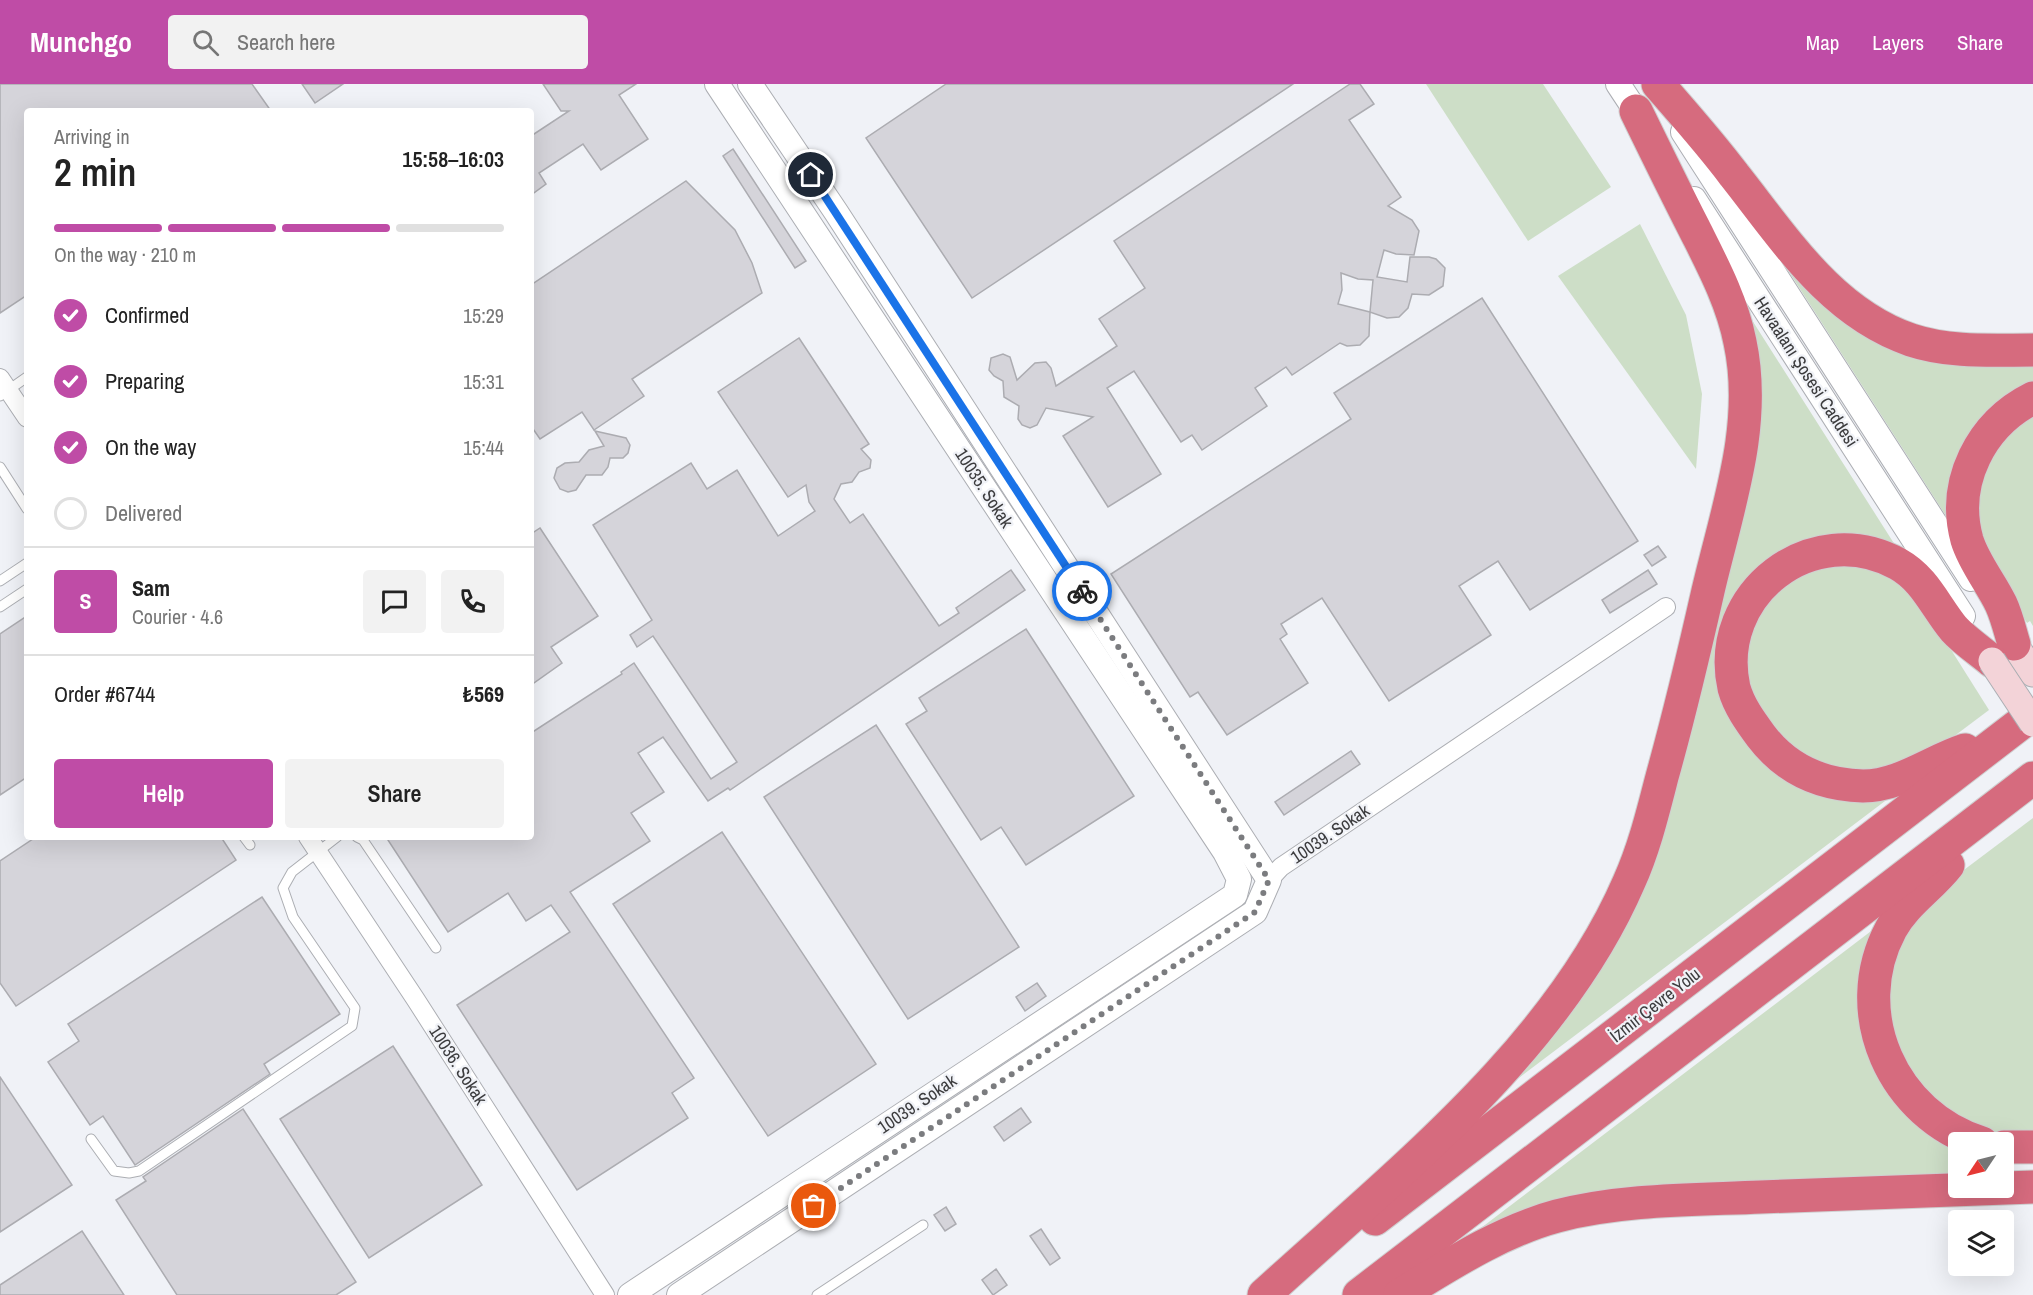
<!DOCTYPE html>
<html lang="en">
<head>
<meta charset="utf-8">
<style>
	:root { --surface:#fff; --page:#f2f2f2; --text:#222; --muted:#767676; --line:#e0e0e0; --accent:#bf4ca6 }
	body { margin:0; font-family:"Archivo Narrow",sans-serif; background:var(--page); color:var(--text); height:100vh; display:flex; flex-direction:column; font-size:22px; white-space:nowrap }
	* { box-sizing:border-box; margin:0 }
	p { font-size:20px; color:var(--muted) }
	.icon { flex:none; width:33px; height:33px; fill:none; stroke:currentColor; stroke-width:2; stroke-linecap:round; stroke-linejoin:round }
	.map { position:relative; flex:1; overflow:hidden }
	.panel { position:absolute; left:24px; top:24px; width:510px; height:732px; display:flex; flex-direction:column; background:var(--surface); border-radius:6px; box-shadow:0 6px 24px #0002 }
	.panel>* { flex:none }
	.needle { width:39px; rotate:235deg }
	.fabs { position:absolute; left:1948px; top:1048px; display:grid; gap:12px }
	.fabs a { display:grid; place-items:center; width:66px; height:66px; border-radius:6px; background:var(--surface); box-shadow:0 6px 24px #0002; font-size:30px }
	.pin { position:absolute; display:grid; place-items:center; width:51px; height:51px; color:#fff; margin:-26px; border:3px solid #fff; border-radius:50%; box-shadow:0 2px 6px #0007 }
	.courier { position:absolute; display:grid; place-items:center; width:60px; height:60px; margin:-30px; border:4px solid #1a73e8; border-radius:50%; background:#fff; color:#222; box-shadow:0 2px 8px #0007 }
	.headline em { font-style:normal; font-weight:600 }
	.headline div { display:flex; flex-direction:column-reverse }
	.headline { display:flex; align-items:center; justify-content:space-between; height:102px; padding:0 30px }
	h1 { font-size:39px; font-weight:600; line-height:45px }
	.bar { display:grid; grid-template-columns:repeat(4,1fr); gap:9px 6px; align-content:center; height:72px; padding:0 30px }
	.bar i { height:8px; border-radius:4px; background:var(--line) }
	.bar .active { background:var(--accent) }
	.bar p { grid-column:span 4 }
	.line { display:flex; align-items:center; gap:15px; padding:0 30px; border-top:2px solid var(--line) }
	.line div { flex:1 }
	.round { display:grid; place-items:center; flex:none; width:63px; height:63px; border-radius:6px; background:var(--page) }
	ol { padding:0 30px; list-style:none }
	li { display:flex; align-items:center; gap:18px; height:66px }
	li p { margin-inline-start:auto }
	li .icon { padding:6px; border-radius:50%; background:var(--accent); color:#fff; stroke-width:4 }
	li:last-child { color:var(--muted) }
	li i { width:33px; height:33px; border:3px solid var(--line); border-radius:50% }
	.primary-button { display:flex; gap:12px; margin-top:auto; padding:12px 30px }
	.primary-button a { flex:1; height:69px; border-radius:6px; background:var(--accent); color:#fff; font-size:24px; font-weight:600; line-height:69px; text-align:center }
	.primary-button a+a { background:var(--page); color:var(--text) }
	header { display:flex; align-items:center; gap:36px; box-sizing:border-box; height:84px; padding:0 30px; background:var(--accent); color:#fff }
	header strong { font-size:28px }
	nav { display:flex; gap:33px; margin-inline-start:auto; font-size:21px }
	.search { width:420px; height:54px; background:var(--page); display:flex; align-items:center; gap:15px; box-sizing:border-box; padding:0 21px; border-radius:6px; color:var(--muted); font-size:22px }
	.map>svg:first-child { display:block }
</style>
</head>
<body>
<header>
<strong>Munchgo</strong>
<div class="search"><svg class="icon" aria-label="search" viewBox="0 0 24 24"><circle cx="10" cy="10" r="6"/><path d="M15 15l6 6"/></svg>Search here</div>
<nav><a>Map</a><a>Layers</a><a>Share</a></nav>
</header>
<div class="map">
<svg width="2033" height="1211" viewBox="0 0 2033 1211">
	<rect width="100%" height="100%" fill="#f0f2f7"/>
	<g fill="#cddec7">
		<polygon points="1426,0 1543,0 1611,103 1528,157"/>
		<polygon points="1640,140 1686,231 1702,310 1696,385 1558,192"/>
		<polygon points="1782,177 1816,210 2033,277 2033,303 1950,438"/>
		<polygon points="1750,233 1902,472 1869,460 1737,514 1747,653 1889,714 1495,1012 1652,771"/>
		<polygon points="2033,330 2033,542 2030,537 2027,539 1980,462 1973,410 1995,360"/>
		<polygon points="1858,480 1891,492 1921,518 1989,626 1949,656 1897,687 1821,685 1778,653 1749,608 1746,563 1750,543 1773,506 1811,484"/>
		<polygon points="2033,734 2033,1052 1995,1049 1945,1028 1896,967 1886,911 1895,861 1932,810"/>
		<polygon points="1883,838 1861,908 1959,1062 1959,1095 1739,1105 1456,1163"/>
	</g>
	<g fill="#d5d4da" stroke="#acacb1" stroke-width="1.5" fill-rule="evenodd">
		<polygon points="0,0 252,0 271,27 27,27 27,211 0,229"/>
		<polygon points="302,0 343,0 315,19"/>
		<polygon points="543,0 636,0 619,11 648,55 601,86 583,60 539,89 546,100 531,111 531,52 569,27 561,27"/>
		<polygon points="946,0 1293,0 972,214 866,54"/>
		<path d="M1350 0H1360L1374 20 1349 36 1401 113 1388 122 1412 136 1419 147 1414 171 1396 170 1384 166 1377 193 1407 198 1410 173H1429L1436 175 1445 184 1443 202 1429 211 1412 210 1408 224 1399 233 1387 234 1370 228 1369 252 1360 261 1347 262 1340 259 1292 291 1286 283 1255 304 1267 322 1202 366 1192 351 1181 358 1134 287 1107 304 1161 390 1108 423 1063 352 1093 333 1046 324 1037 341 1030 344 1022 341 1018 335 1019 322 1004 313 1003 297 994 292 989 286 991 274 1003 270 1010 273 1017 296 1035 279 1046 278 1051 284 1056 302 1117 262 1099 235 1145 204 1114 157ZM1341 189 1358 195 1373 196 1370 228 1338 220 1342 206Z"/>
		<polygon points="733,65 806,177 795,184 723,72"/>
		<polygon points="686,97 735,146 752,179 762,209 632,295 644,312 594,346 582,328 540,355 531,342 531,201"/>
		<polygon points="1482,214 1638,457 1530,526 1498,477 1459,502 1491,551 1389,617 1322,514 1281,540 1287,550 1280,555 1308,599 1227,651 1198,608 1190,613 1111,490 1351,335 1334,309"/>
		<polygon points="799,254 869,360 861,365 871,376 870,384 859,388 852,398 841,400 834,415 850,439 863,430 939,542 959,529 956,524 1011,486 1025,506 730,706 728,704 708,717 663,653 638,669 664,708 631,729 650,757 570,808 694,994 672,1009 688,1034 577,1106 457,921 570,848 551,821 526,837 508,809 448,848 386,753 531,753 531,649 622,590 621,588 634,579 711,695 737,678 653,552 637,563 630,551 652,536 593,441 691,379 707,405 737,386 778,452 815,427 809,418 806,401 788,413 718,308"/>
		<polygon points="595,347 626,354 630,361 628,369 623,374 610,374 608,383 602,391 586,391 576,406 568,408 560,405 554,394 557,384 565,379 579,378 589,366 604,362"/>
		<polygon points="540,444 598,532 551,563 562,579 531,601 531,450"/>
		<polygon points="1658,462 1666,473 1652,482 1644,471"/>
		<polygon points="1648,486 1657,500 1610,529 1602,516"/>
		<polygon points="27,532 27,693 0,711 0,550"/>
		<polygon points="1026,545 1134,712 1026,781 1001,743 981,756 906,640 927,627 919,614"/>
		<polygon points="876,641 1019,863 908,935 764,713"/>
		<polygon points="1351,667 1360,680 1284,731 1275,718"/>
		<polygon points="722,748 876,980 768,1052 613,820"/>
		<polygon points="36,753 221,753 236,776 16,922 0,899 0,777"/>
		<polygon points="262,813 340,930 264,980 270,990 135,1081 103,1032 90,1041 48,978 79,957 68,940"/>
		<polygon points="1037,899 1046,912 1025,927 1016,913"/>
		<polygon points="393,962 482,1101 369,1174 280,1035"/>
		<polygon points="0,993 72,1101 0,1148"/>
		<polygon points="1021,1024 1031,1038 1004,1057 994,1043"/>
		<polygon points="243,1025 356,1198 336,1211 177,1211 116,1116 146,1097 143,1093"/>
		<polygon points="946,1123 956,1140 945,1147 934,1131"/>
		<polygon points="1041,1145 1060,1174 1050,1181 1030,1152"/>
		<polygon points="82,1147 124,1211 0,1211 0,1201"/>
		<polygon points="996,1185 1007,1201 993,1211 982,1196"/>
	</g>
	<g fill="none" stroke-linecap="round" stroke-linejoin="round">
		<defs>
			<g id="service">
				<polyline points="0,312 27,293"/>
				<polyline points="0,383 27,425"/>
				<polyline points="0,497 27,479"/>
				<polyline points="0,523 27,505"/>
				<polyline points="244,753 250,761"/>
				<polyline points="357,753 363,756 436,864"/>
				<polyline points="91,1055 114,1087 129,1089 139,1087 352,942 355,924 293,833 283,804 292,788 337,753"/>
				<polyline points="817,1211 923,1141"/>
			</g>
			<g id="minor">
				<polyline points="0,294 27,334"/>
				<polyline points="308,753 416,916 605,1211"/>
				<polyline points="1269,796 1281,783 1666,523"/>
			</g>
			<g id="tertiary">
				<polyline points="1618,0 1645,41"/>
				<polyline points="1683,48 1971,495"/>
				<polyline points="1694,115 1963,532"/>
				<polyline points="630,1211 1235,811 1239,795 1225,768 717,0"/>
				<polyline points="679,1211 1255,828 1269,796 836,128 750,0"/>
			</g>
			<polyline id="secondary" points="2014,560 2033,589"/>
			<g id="motorway">
				<path d="M1658 0C1684 30 1710 59 1734 91 1784 154 1831 229 1911 256 1950 269 1992 266 2033 266"/>
				<path d="M2014 560C2010 547 2007 533 2001 520 1991 499 1974 479 1967 456 1951 398 1981 340 2033 314"/>
				<path d="M1965 666C1931 677 1900 702 1863 702 1820 701 1786 685 1761 652 1750 637 1739 622 1734 604 1713 510 1812 433 1898 480 1925 495 1935 522 1954 545 1965 557 1980 567 1992 577"/>
				<path d="M1948 781C1930 804 1905 819 1891 845 1846 929 1893 1032 1982 1059"/>
				<polyline points="2004,1063 2033,1063"/>
				<polyline points="1375,1135 2033,630"/>
				<path d="M1264 1211C1395 1091 1557 965 1629 798 1644 765 1653 728 1662 693 1679 632 1694 569 1708 507 1727 425 1758 342 1740 258 1732 217 1712 180 1694 144 1674 105 1655 66 1636 27"/>
				<polyline points="1359,1211 2033,694"/>
				<path d="M1400 1211C1449 1181 1501 1147 1557 1132 1623 1115 1693 1116 1761 1113 1851 1110 1942 1107 2033 1103"/>
			</g>
		</defs>
		<use href="#service" stroke="#acaeb3" stroke-width="11"/>
		<use href="#minor" stroke="#acaeb3" stroke-width="20"/>
		<use href="#tertiary" stroke="#acaeb3" stroke-width="26"/>
		<use href="#secondary" stroke="#acaeb3" stroke-width="29"/>
		<use href="#motorway" stroke="#d0d0d1" stroke-width="35"/>
		<use href="#service" stroke="#fff" stroke-width="9"/>
		<use href="#minor" stroke="#fff" stroke-width="18"/>
		<use href="#tertiary" stroke="#fff" stroke-width="24"/>
		<use href="#secondary" stroke="#f3d3d8" stroke-width="27"/>
		<use href="#motorway" stroke="#d66b7e" stroke-width="33"/>
		<defs>
			<polyline id="secondary-bridge" points="1992,577 2033,639"/>
		</defs>
		<use href="#secondary-bridge" stroke="#acaeb3" stroke-width="29" stroke-linecap="butt"/>
		<use href="#secondary-bridge" stroke="#f3d3d8" stroke-width="27"/>
	</g>
	<g fill="none" stroke-linecap="round" stroke-linejoin="round">
		<polyline stroke="#7b7c7f" stroke-width="6" stroke-dasharray="0 10.8" points="814,1122 1255,828 1269,796 1082,507"/>
		<polyline stroke="#1a73e8" stroke-width="8" points="811,91 1082,507"/>
	</g>
	<g text-anchor="middle" stroke-width="4.5" stroke-linejoin="round" paint-order="stroke">
		<g font-size="18" fill="#3c3c3e" stroke="#f0f2f7">
			<text transform="translate(1806 288) rotate(57)" y="6">Havaalanı Şosesi Caddesi</text>
			<text transform="translate(984 404) rotate(57)" y="6">10035. Sokak</text>
			<text transform="translate(1330 750) rotate(-34)" y="6">10039. Sokak</text>
			<text transform="translate(1655 921) rotate(-38)" y="6">İzmir Çevre Yolu</text>
			<text transform="translate(458 981) rotate(57)" y="6">10036. Sokak</text>
			<text transform="translate(917 1020) rotate(-34)" y="6">10039. Sokak</text>
		</g>
	</g>
</svg>
<div class="fabs">
<a><svg class="needle" viewBox="-14 -14 28 28"><path d="M0-13l5 13h-10z" fill="#e53935"/><path d="M0 13l5-13h-10z" fill="#767676"/></svg></a>
<a><svg class="icon" aria-label="layers" viewBox="0 0 24 24"><path d="M12 4l9 5-9 5-9-5zM3 14l9 5 9-5"/></svg></a>
</div>
<div class="pin" style="left:814px;top:1122px;background:#ea580c"><svg class="icon" aria-label="bag" viewBox="0 0 24 24"><path d="M5 8h14l-1 12H6zM9 8a3 3 0 0 1 6 0"/></svg></div>
<div class="pin" style="left:811px;top:91px;background:#1f2937"><svg class="icon" aria-label="home" viewBox="0 0 24 24"><path d="M3 11l9-7 9 7M6 9v11h12V9"/></svg></div>
<div class="courier" style="left:1082px;top:507px"><svg class="icon" aria-label="bike" viewBox="0 0 24 24"><circle cx="6" cy="16" r="4"/><circle cx="18" cy="16" r="4"/><path d="M6 16l4-8h5l3 8M10 8l3 8H6M13 5h3"/></svg></div>
<section class="panel">
<div class="headline"><div><h1>2 min</h1><p>Arriving in</p></div><em>15:58–16:03</em></div>
<div class="bar"><i class="active"></i><i class="active"></i><i class="active"></i><i></i><p>On the way · 210 m</p></div>
<ol>
<li><svg class="icon" aria-label="check" viewBox="0 0 24 24"><path d="M5 12l5 5 9-10"/></svg>Confirmed<p>15:29</p></li>
<li><svg class="icon" aria-label="check" viewBox="0 0 24 24"><path d="M5 12l5 5 9-10"/></svg>Preparing<p>15:31</p></li>
<li><svg class="icon" aria-label="check" viewBox="0 0 24 24"><path d="M5 12l5 5 9-10"/></svg>On the way<p>15:44</p></li>
<li><i></i>Delivered</li>
</ol>
<div class="line" style="height:108px"><b class="round" style="background:var(--accent);color:#fff">S</b><div><b>Sam</b><p>Courier · 4.6</p></div><a class="round"><svg class="icon" aria-label="chat" viewBox="0 0 24 24"><path d="M4 5h16v11H9l-5 4z"/></svg></a><a class="round"><svg class="icon" aria-label="phone" viewBox="0 0 24 24"><path d="M5 4h4l2 5-3 2q2 4 5 5l2-3 5 2v4C11 20 4 13 5 4z"/></svg></a></div>
<div class="line" style="height:78px"><div>Order #6744</div><b>₺569</b></div>
<div class="primary-button"><a>Help</a><a>Share</a></div>
</section>
</div>
</body>
</html>
